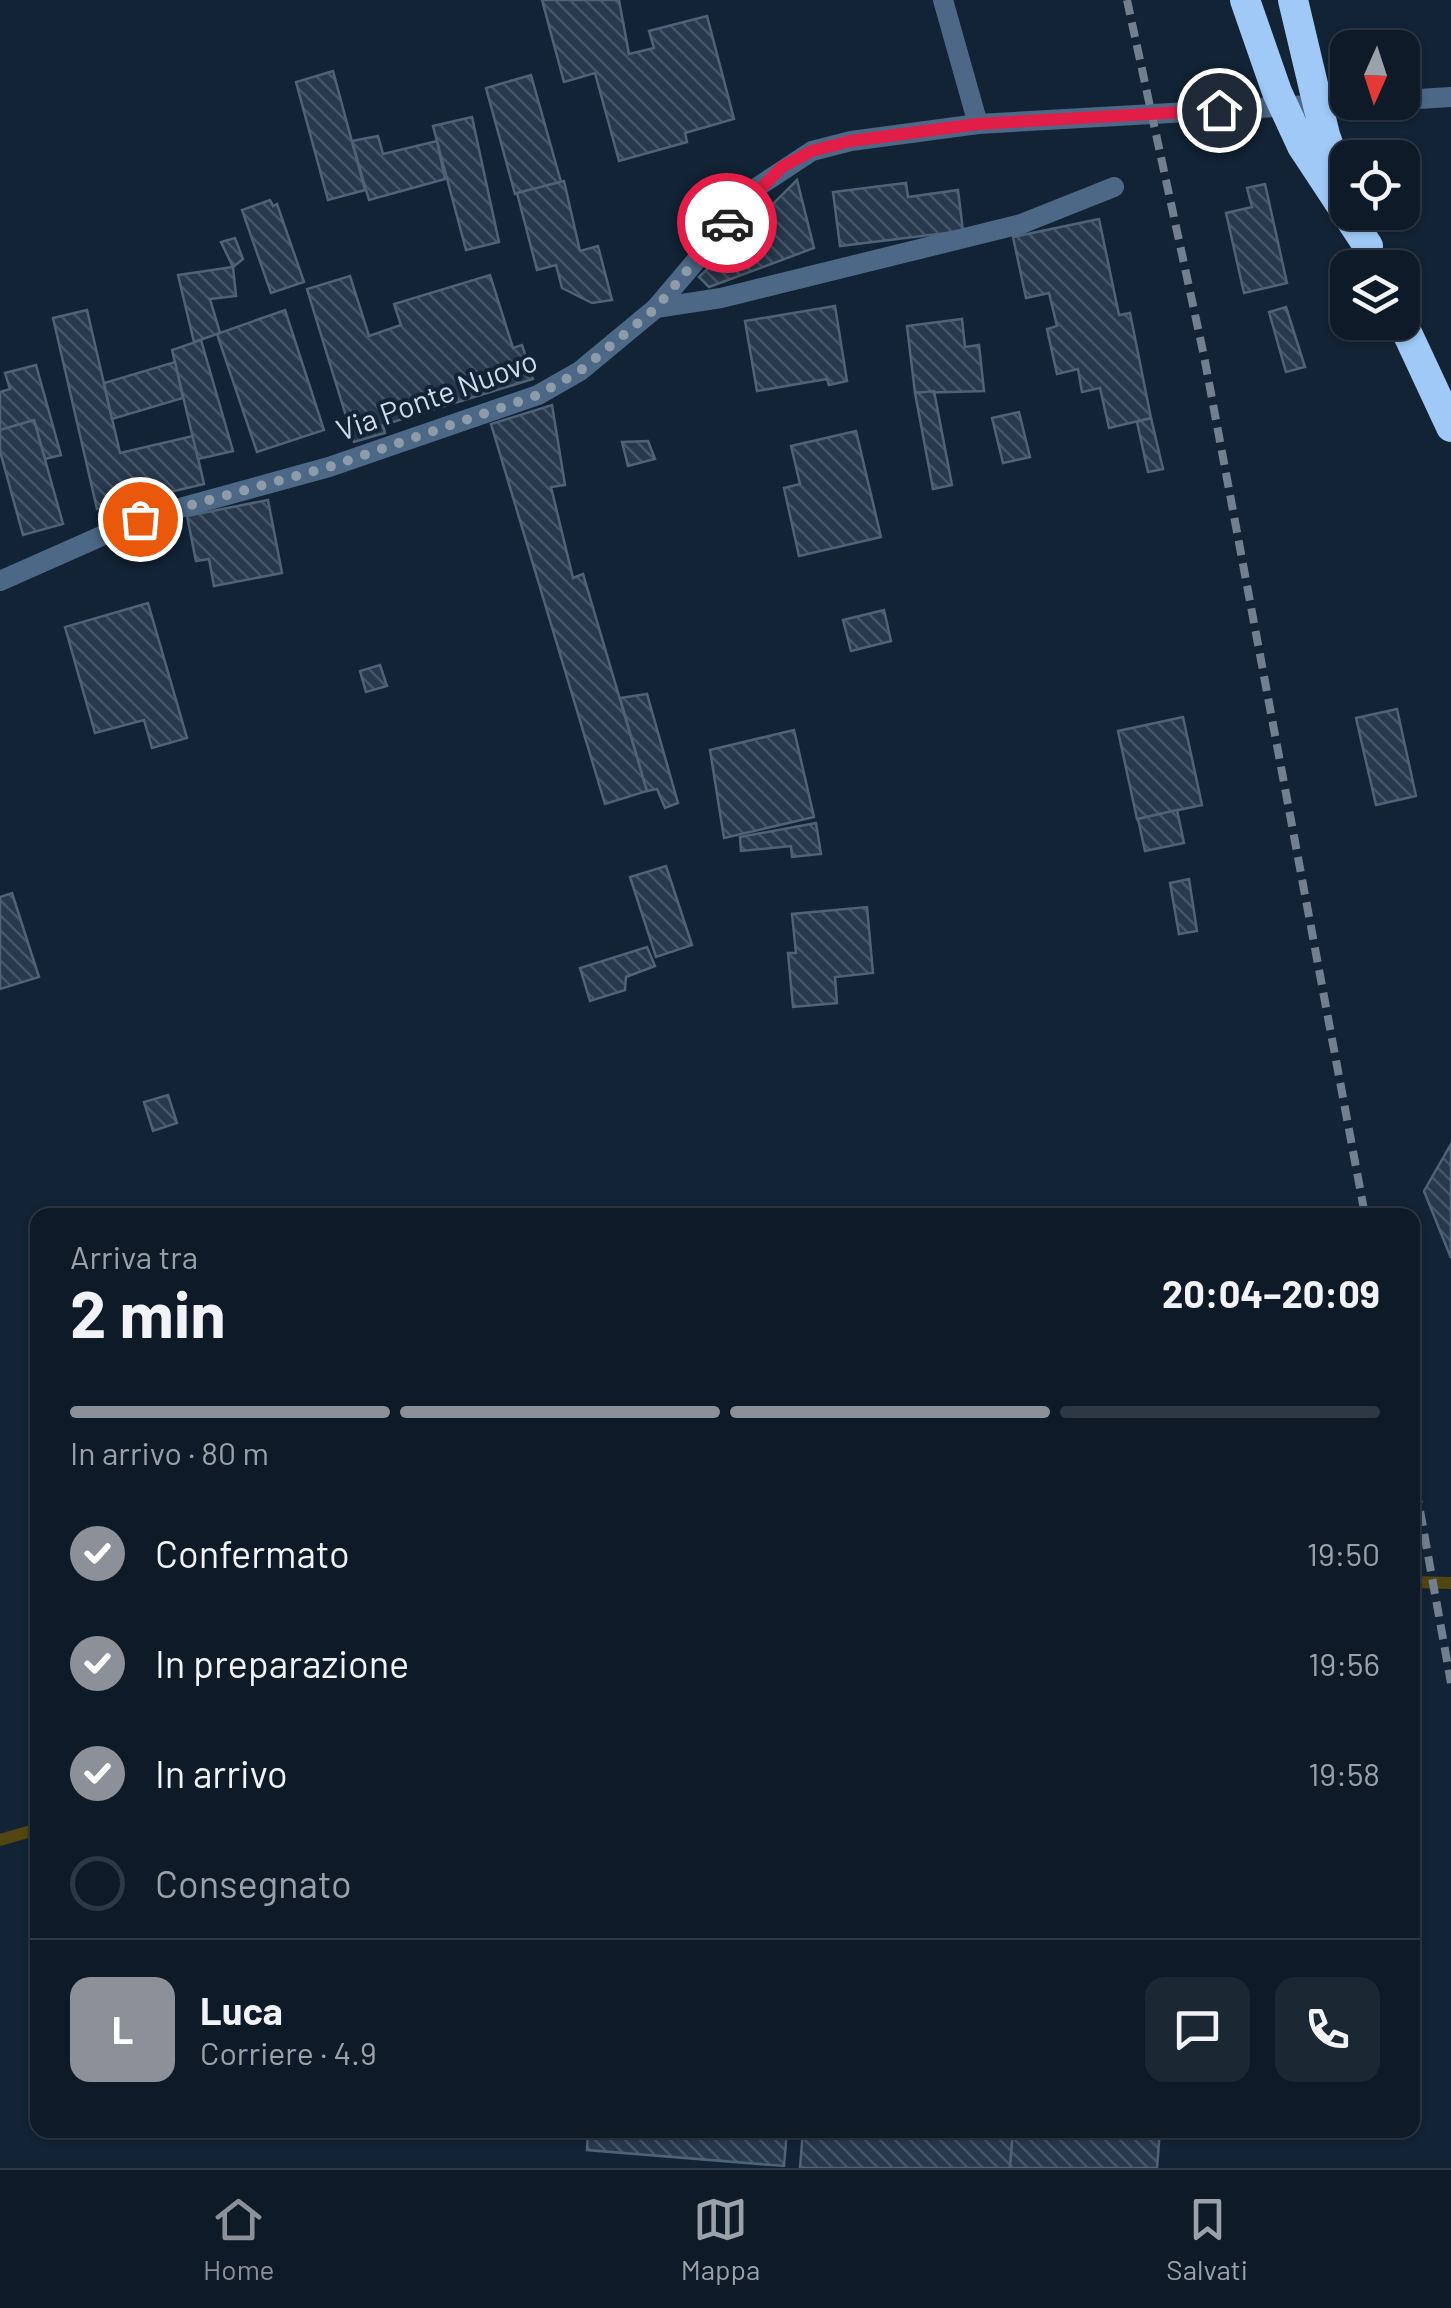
<!DOCTYPE html>
<html lang="it">
<head>
<meta charset="utf-8">
<style>
	:root { --surface:#0e1a28; --page:#1c2734; --text:#f1f3f6; --muted:#9ba1a8; --line:#2e3845; --accent:#8c9099 }
	body { margin:0; font-family:Barlow,sans-serif; background:var(--page); color:var(--text); height:100vh; display:flex; flex-direction:column; font-size:38px; white-space:nowrap }
	* { box-sizing:border-box; margin:0 }
	p { font-size:32px; color:var(--muted) }
	.icon { flex:none; width:55px; height:55px; fill:none; stroke:currentColor; stroke-width:2; stroke-linecap:round; stroke-linejoin:round }
	.map { position:relative; flex:1; overflow:hidden }
	.panel { position:absolute; left:30px; top:1208px; width:1390px; height:930px; display:flex; flex-direction:column; background:var(--surface); border-radius:20px; box-shadow:0 2px 8px #0004,0 0 0 2px var(--line) }
	.panel>* { flex:none }
	.needle { width:65px; rotate:183deg }
	.buttons { position:absolute; left:1330px; top:30px; display:grid; gap:20px }
	.buttons a { display:grid; place-items:center; width:90px; height:90px; border-radius:20px; background:var(--surface); box-shadow:0 2px 8px #0004,0 0 0 2px var(--line); font-size:50px }
	.pin { position:absolute; display:grid; place-items:center; width:85px; height:85px; color:#fff; margin:-42px; border:5px solid #fff; border-radius:50%; box-shadow:0 2px 10px #0007 }
	.courier { position:absolute; display:grid; place-items:center; width:100px; height:100px; margin:-50px; border:8px solid #e11d48; border-radius:50%; background:#fff; color:#222; box-shadow:0 2px 12px #0007 }
	.summary em { font-style:normal; font-weight:700 }
	.summary div { display:flex; flex-direction:column-reverse }
	.summary { display:flex; align-items:center; justify-content:space-between; height:170px; padding:0 40px }
	h1 { font-size:65px; font-weight:700; line-height:75px }
	.bar { display:grid; grid-template-columns:repeat(4,1fr); gap:15px 10px; align-content:center; height:120px; padding:0 40px }
	.bar i { height:12px; border-radius:8px; background:var(--line) }
	.bar .selected { background:var(--accent) }
	.bar p { grid-column:span 4 }
	.line { display:flex; align-items:center; gap:25px; padding:0 40px; border-top:2px solid var(--line) }
	.line div { flex:1 }
	.round { display:grid; place-items:center; flex:none; width:105px; height:105px; border-radius:20px; background:var(--page) }
	ol { padding:0 40px; list-style:none }
	li { display:flex; align-items:center; gap:30px; height:110px }
	li p { margin-inline-start:auto }
	li .icon { padding:10px; border-radius:50%; background:var(--accent); color:#fff; stroke-width:4 }
	li:last-child { color:var(--muted) }
	li i { width:55px; height:55px; border:5px solid var(--line); border-radius:50% }
	.tab-bar { display:flex; justify-content:space-around; align-items:center; height:140px; border-top:2px solid var(--line); background:var(--surface); font-size:28px; color:var(--muted) }
	.tab-bar a { display:grid; justify-items:center; gap:5px }
	.tab-bar .selected { color:var(--accent) }
	.map>svg:first-child { display:block }
</style>
</head>
<body>
<div class="map">
<svg width="1451" height="2168" viewBox="0 0 1451 2168">
	<defs>
		<pattern id="building-back-hatch" width="6" height="6" patternUnits="userSpaceOnUse" patternTransform="scale(2.5)"><rect width="6" height="6" fill="#28394d"/><path d="M-1 5l2 2M0 0l6 6M5-1l2 2" fill="none" stroke="#465567"/></pattern>
	</defs>
	<rect width="100%" height="100%" fill="#122335"/>
	<g fill="none" stroke-linecap="round" stroke-linejoin="round">
		<g stroke="#544612" stroke-width="12">
			<polyline points="1412,1582 1451,1583"/>
			<polyline points="0,1840 38,1829"/>
		</g>
	</g>
	<g fill="url(#building-back-hatch)" stroke="#4f6278" stroke-width="2.5">
		<polygon points="542,0 619,0 629,54 654,48 649,31 707,16 734,119 685,133 687,142 619,161 595,73 564,82"/>
		<polygon points="333,71 365,190 328,200 296,82"/>
		<polygon points="531,75 561,182 515,194 486,88"/>
		<polygon points="472,117 499,242 466,250 433,126"/>
		<polygon points="378,136 383,154 437,141 445,179 369,200 352,141"/>
		<polygon points="797,180 814,248 709,287 699,277"/>
		<polygon points="564,181 580,251 598,246 612,300 592,303 562,288 556,265 537,270 517,193"/>
		<polygon points="906,183 908,197 958,190 963,231 840,246 833,192"/>
		<polygon points="1265,184 1287,283 1244,293 1226,213 1252,207 1247,188"/>
		<polygon points="270,200 273,206 277,204 304,282 271,293 242,210"/>
		<polygon points="1099,219 1119,315 1130,313 1151,418 1109,428 1100,388 1082,392 1078,369 1057,374 1047,329 1057,326 1049,293 1026,298 1013,237"/>
		<polygon points="235,238 243,259 233,267 221,242"/>
		<polygon points="233,267 236,296 210,299 220,333 194,342 178,275"/>
		<polygon points="490,275 513,348 522,345 533,379 383,425 385,433 354,442 307,289 350,276 369,336 401,325 394,304"/>
		<polygon points="835,306 847,381 829,385 827,379 757,391 745,321"/>
		<polygon points="1286,307 1305,367 1286,372 1269,312"/>
		<polygon points="87,310 120,453 193,436 204,484 97,509 53,318"/>
		<polygon points="285,310 324,430 257,452 217,334"/>
		<polygon points="962,319 965,347 979,345 984,391 915,393 907,326"/>
		<polygon points="201,340 233,451 198,459 172,350"/>
		<polygon points="175,362 183,398 112,419 104,383"/>
		<polygon points="36,365 61,455 45,459 34,420 0,430 0,392 10,389 5,373"/>
		<polygon points="934,391 952,485 933,489 915,393"/>
		<polygon points="552,405 565,485 551,487 573,578 583,574 647,791 605,804 491,424"/>
		<polygon points="1019,412 1030,457 1003,463 992,418"/>
		<polygon points="1151,418 1163,469 1148,472 1137,422"/>
		<polygon points="34,420 63,524 23,535 0,451 0,430"/>
		<polygon points="856,431 881,537 799,556 784,488 800,484 791,446"/>
		<polygon points="648,441 655,459 628,466 622,442"/>
		<polygon points="268,500 282,573 214,586 209,559 196,561 187,516"/>
		<polygon points="148,603 187,738 152,748 144,720 95,733 65,627"/>
		<polygon points="884,610 891,641 851,651 843,620"/>
		<polygon points="380,665 387,686 366,692 360,671"/>
		<polygon points="647,694 678,803 665,808 657,789 647,791 620,698"/>
		<polygon points="1397,709 1416,796 1376,805 1356,718"/>
		<polygon points="1183,717 1202,805 1137,819 1118,731"/>
		<polygon points="794,730 814,817 724,838 710,750"/>
		<polygon points="1177,810 1184,843 1145,851 1138,819"/>
		<polygon points="816,823 821,854 792,857 791,846 741,851 740,837"/>
		<polygon points="666,866 692,945 656,957 630,877"/>
		<polygon points="1189,879 1197,931 1179,934 1170,883"/>
		<polygon points="12,893 39,977 0,989 0,897"/>
		<polygon points="867,907 873,973 835,977 837,1003 793,1007 788,953 796,953 792,914"/>
		<polygon points="647,947 655,966 626,977 625,990 590,1001 580,968"/>
		<polygon points="168,1095 177,1123 153,1131 144,1102"/>
		<polygon points="1451,1144 1451,1258 1424,1191"/>
		<polygon points="588,2130 787,2130 784,2166 587,2150"/>
		<polygon points="803,2130 1013,2130 1010,2168 800,2168"/>
		<polygon points="1013,2130 1160,2130 1157,2168 1010,2168"/>
	</g>
	<g fill="none" stroke-linecap="round" stroke-linejoin="round">
		<g stroke="#4d6887" stroke-width="20">
			<polyline points="943,0 978,124"/>
			<polyline points="1402,100 1451,97"/>
			<polyline points="656,308 721,298 1021,224 1114,187"/>
			<polyline points="0,581 140,519 329,467 538,395 580,371 656,308 759,186 812,151 851,141 978,124 1363,102"/>
		</g>
		<g stroke="#a0c9f7" stroke-width="30">
			<polyline points="1245,0 1277,92 1302,146 1368,246"/>
			<polyline points="1293,0 1325,135 1343,185"/>
			<polyline points="1402,322 1451,427"/>
		</g>
		<g stroke="#717f8f" stroke-width="8" stroke-dasharray="15 8" stroke-linecap="butt">
			<polyline points="1127,0 1204,356 1365,1215"/>
			<polyline points="1412,1466 1451,1683"/>
		</g>
	</g>
	<g fill="none" stroke-linecap="round" stroke-linejoin="round">
		<polyline stroke="#8e9ba9" stroke-width="10" stroke-dasharray="0 18" points="140,519 329,467 538,395 580,371 656,308 727,223"/>
		<polyline stroke="#e11d48" stroke-width="12" points="727,223 782,167 812,151 851,141 978,124 1219,110"/>
	</g>
	<g text-anchor="middle" stroke-width="8" stroke-linejoin="round" paint-order="stroke">
		<g font-size="30" fill="#d0dbe8" stroke="#122335">
			<text transform="translate(437 396) rotate(-20)" y="10">Via Ponte Nuovo</text>
		</g>
	</g>
</svg>
<div class="buttons">
<a><svg class="needle" viewBox="-14 -14 28 28"><path d="M0-13l5 13h-10z" fill="#e53935"/><path d="M0 13l5-13h-10z" fill="#9ba1a8"/></svg></a>
<a><svg class="icon" aria-label="locate" viewBox="0 0 24 24"><circle cx="12" cy="12" r="6"/><path d="M12 2v4M12 18v4M2 12h4M18 12h4"/></svg></a>
<a><svg class="icon" aria-label="layers" viewBox="0 0 24 24"><path d="M12 4l9 5-9 5-9-5zM3 14l9 5 9-5"/></svg></a>
</div>
<div class="pin" style="left:140px;top:519px;background:#ea580c"><svg class="icon" aria-label="bag" viewBox="0 0 24 24"><path d="M5 8h14l-1 12H6zM9 8a3 3 0 0 1 6 0"/></svg></div>
<div class="pin" style="left:1219px;top:110px;background:#1f2937"><svg class="icon" aria-label="home" viewBox="0 0 24 24"><path d="M3 11l9-7 9 7M6 9v11h12V9"/></svg></div>
<div class="courier" style="left:727px;top:223px"><svg class="icon" aria-label="car" viewBox="0 0 24 24"><path d="M5 17H2v-5l4-1 3-4h7l3 4 3 1v5h-3M9 17h6M6 11h13"/><circle cx="7" cy="17" r="2"/><circle cx="17" cy="17" r="2"/></svg></div>
<section class="panel">
<div class="summary"><div><h1>2 min</h1><p>Arriva tra</p></div><em>20:04–20:09</em></div>
<div class="bar"><i class="selected"></i><i class="selected"></i><i class="selected"></i><i></i><p>In arrivo · 80 m</p></div>
<ol>
<li><svg class="icon" aria-label="check" viewBox="0 0 24 24"><path d="M5 12l5 5 9-10"/></svg>Confermato<p>19:50</p></li>
<li><svg class="icon" aria-label="check" viewBox="0 0 24 24"><path d="M5 12l5 5 9-10"/></svg>In preparazione<p>19:56</p></li>
<li><svg class="icon" aria-label="check" viewBox="0 0 24 24"><path d="M5 12l5 5 9-10"/></svg>In arrivo<p>19:58</p></li>
<li><i></i>Consegnato</li>
</ol>
<div class="line" style="height:180px"><b class="round" style="background:var(--accent);color:#fff">L</b><div><b>Luca</b><p>Corriere · 4.9</p></div><a class="round"><svg class="icon" aria-label="chat" viewBox="0 0 24 24"><path d="M4 5h16v11H9l-5 4z"/></svg></a><a class="round"><svg class="icon" aria-label="phone" viewBox="0 0 24 24"><path d="M5 4h4l2 5-3 2q2 4 5 5l2-3 5 2v4C11 20 4 13 5 4z"/></svg></a></div>
</section>
</div>
<nav class="tab-bar">
<a class="selected"><svg class="icon" aria-label="home" viewBox="0 0 24 24"><path d="M3 11l9-7 9 7M6 9v11h12V9"/></svg>Home</a>
<a><svg class="icon" aria-label="map" viewBox="0 0 24 24"><path d="M3 6l6-2 6 2 6-2v14l-6 2-6-2-6 2zM9 4v14M15 6v14"/></svg>Mappa</a>
<a><svg class="icon" aria-label="saved" viewBox="0 0 24 24"><path d="M7 4h10v16l-5-4-5 4z"/></svg>Salvati</a>
</nav>
</body>
</html>
